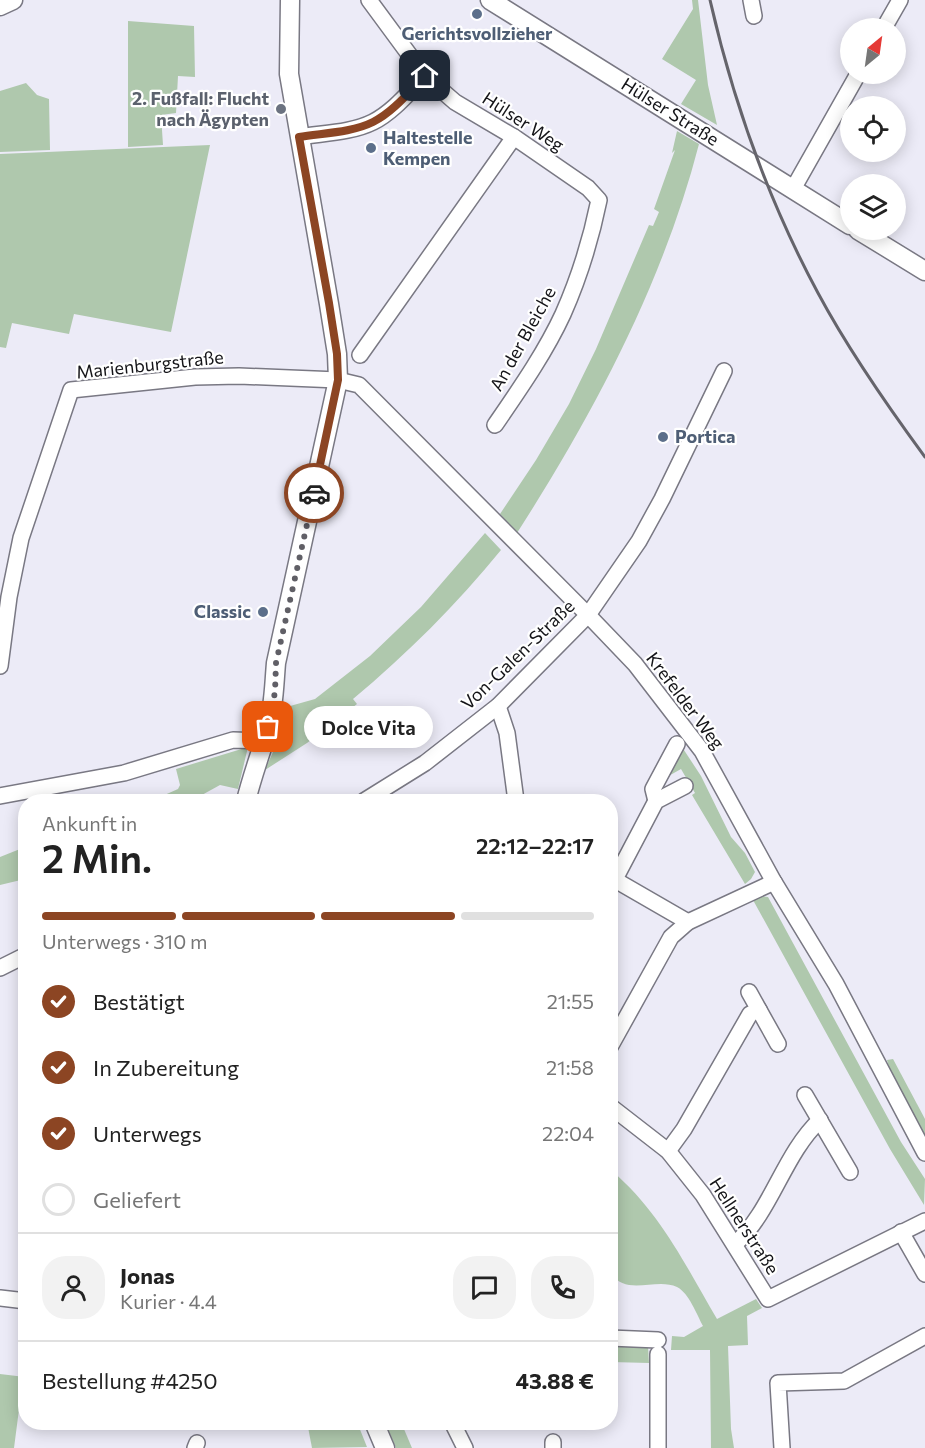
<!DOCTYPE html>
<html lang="de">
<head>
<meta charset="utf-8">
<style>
	:root { --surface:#fff; --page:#f2f2f2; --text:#222; --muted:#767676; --line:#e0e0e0; --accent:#8c4523 }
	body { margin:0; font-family:Commissioner,sans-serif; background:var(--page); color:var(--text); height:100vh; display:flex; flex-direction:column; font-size:22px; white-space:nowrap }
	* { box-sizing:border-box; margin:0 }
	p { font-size:20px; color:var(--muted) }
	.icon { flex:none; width:33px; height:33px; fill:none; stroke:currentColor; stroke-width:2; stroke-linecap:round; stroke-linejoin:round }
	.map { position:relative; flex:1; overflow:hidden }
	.side { position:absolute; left:18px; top:794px; width:600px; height:636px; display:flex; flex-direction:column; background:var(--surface); border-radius:24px; box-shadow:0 3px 15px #0003 }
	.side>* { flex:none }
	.needle { width:39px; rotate:29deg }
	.buttons { position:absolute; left:840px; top:18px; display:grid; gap:12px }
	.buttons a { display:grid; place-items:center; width:66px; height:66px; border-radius:50%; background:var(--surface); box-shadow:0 3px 15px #0003; font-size:30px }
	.pin { position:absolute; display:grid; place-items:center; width:51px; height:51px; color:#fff; margin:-26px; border-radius:12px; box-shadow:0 3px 9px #0006 }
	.courier { position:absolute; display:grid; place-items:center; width:60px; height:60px; margin:-30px; border:4px solid #8c4523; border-radius:50%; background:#fff; color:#222; box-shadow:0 2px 8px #0007 }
	.bubble { position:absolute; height:42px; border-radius:21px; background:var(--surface); box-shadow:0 3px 15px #0003; font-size:20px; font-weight:600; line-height:42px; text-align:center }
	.overview em { font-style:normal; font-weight:600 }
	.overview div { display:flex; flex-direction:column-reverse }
	.overview { display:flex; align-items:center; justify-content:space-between; height:102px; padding:0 24px }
	h1 { font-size:39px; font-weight:600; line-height:45px }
	.bar { display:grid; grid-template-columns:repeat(4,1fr); gap:9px 6px; align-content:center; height:72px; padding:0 24px }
	.bar i { height:8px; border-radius:4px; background:var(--line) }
	.bar .active { background:var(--accent) }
	.bar p { grid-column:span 4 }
	.line { display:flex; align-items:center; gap:15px; padding:0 24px; border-top:2px solid var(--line) }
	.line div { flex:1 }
	.round { display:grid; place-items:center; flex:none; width:63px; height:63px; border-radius:24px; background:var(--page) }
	ol { padding:0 24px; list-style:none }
	li { display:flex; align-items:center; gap:18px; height:66px }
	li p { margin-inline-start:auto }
	li .icon { padding:6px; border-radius:50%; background:var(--accent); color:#fff; stroke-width:4 }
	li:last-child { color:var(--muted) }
	li i { width:33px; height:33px; border:3px solid var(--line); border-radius:50% }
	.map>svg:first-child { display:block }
</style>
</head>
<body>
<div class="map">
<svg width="925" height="1448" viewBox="0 0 925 1448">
	<rect width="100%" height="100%" fill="#ecebf7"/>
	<g fill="#afc8ad">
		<polygon points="692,0 698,0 708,85 717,125 681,104 696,80 662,59 693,9"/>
		<polygon points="128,21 194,26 195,77 178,76 176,113 161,115 163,145 128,147"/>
		<polygon points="26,83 37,95 49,99 50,150 0,152 0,91"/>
		<path d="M677 131 699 144C663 283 594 413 517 533L500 514 536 460 569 404 596 349 649 225 653 226 659 212 654 209 675 150 672 153Z"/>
		<polygon points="210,145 171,332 74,314 69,334 12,323 6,348 0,347 0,154"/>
		<path d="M485 533 501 550C457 604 407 654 353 699L357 704 307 743 265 770 277 743 283 708 315 699 370 656 421 607Z"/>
		<polygon points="680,744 701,776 731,837 745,853 755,872 751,879 745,884 692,795 695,793 681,769 665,778"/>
		<polygon points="248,747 238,789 220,785 191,801 151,801 178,789 180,785 176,769"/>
		<polygon points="25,847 25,879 0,885 0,857"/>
		<polygon points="761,896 768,897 901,1142 925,1179 924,1205 890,1149 753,900"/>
		<polygon points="893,1059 925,1119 925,1137 893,1083 887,1060"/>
		<path d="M611 1170C661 1213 684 1263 717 1319L756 1299 762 1308 747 1316 748 1345 728 1346 731 1429 734 1448H711L710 1350H671L672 1336 684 1337 703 1326C697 1315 689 1293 677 1287 656 1277 626 1297 611 1273Z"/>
		<polygon points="611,1344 648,1346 649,1363 611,1362"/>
		<polygon points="0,1374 25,1377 25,1394 21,1394 14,1448 0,1448"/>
		<polygon points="307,1422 357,1422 367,1447 312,1448"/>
		<polygon points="385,1422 401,1422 412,1448 396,1448"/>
	</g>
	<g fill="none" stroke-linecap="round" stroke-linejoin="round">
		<defs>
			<g id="minor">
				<path d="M369 0 425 76 455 102 514 137 588 188 599 200C591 239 579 278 563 314 545 353 519 390 495 425"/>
				<polyline points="751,0 754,16"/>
				<polyline points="884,28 900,0"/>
				<path d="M299 137C322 133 351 133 373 122 393 112 409 92 425 76"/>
				<polyline points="793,189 858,74"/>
				<polyline points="360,355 514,137"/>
				<polyline points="0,666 9,597 21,538 71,390 195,377 239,376 338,380 359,385 588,615 635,664 702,751 774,882 836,984 925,1153"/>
				<polyline points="498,706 507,733 516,801"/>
				<polyline points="0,796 124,773 233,740 264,741"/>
				<polyline points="364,801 425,763 498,706 588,615 639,541 662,499 724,371"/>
				<polyline points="656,801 653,789 677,744"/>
				<polyline points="610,877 688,922"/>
				<polyline points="615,879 656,801 685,786"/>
				<polyline points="0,968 26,955"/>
				<polyline points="749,992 778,1044"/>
				<polyline points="610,1047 671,937 688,922 774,882"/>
				<polyline points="805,1095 850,1172"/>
				<polyline points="610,1106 668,1151 703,1195 768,1299 925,1221"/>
				<polyline points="668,1151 684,1129 750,1014 759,1010"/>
				<polyline points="901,1232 925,1274"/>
				<path d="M735 1244C772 1211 783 1155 820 1120"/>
				<polyline points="0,1298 26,1301"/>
				<polyline points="610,1338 658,1340"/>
				<polyline points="452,1422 465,1448"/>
				<polyline points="195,1448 197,1443"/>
				<polyline points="553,1448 553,1442"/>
				<polyline points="658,1448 658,1354"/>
				<polyline points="782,1448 778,1383 844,1381 925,1336"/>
			</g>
			<g id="major">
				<polyline points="490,0 850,225"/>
				<polyline points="0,6 13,0"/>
				<polyline points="858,230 925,271"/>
				<path d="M246 801C252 776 261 753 268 728 274 706 274 686 276 663L338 380 337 354 329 304 289 74 290 0"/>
				<polyline points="374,1422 385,1448"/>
			</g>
		</defs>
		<use href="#minor" stroke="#797883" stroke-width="18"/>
		<use href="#major" stroke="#797883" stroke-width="21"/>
		<use href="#minor" stroke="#fff" stroke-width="15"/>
		<use href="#major" stroke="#fff" stroke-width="18"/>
		<path stroke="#65646b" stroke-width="3" d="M710 0C733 101 769 202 818 293 849 351 886 404 925 457"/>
	</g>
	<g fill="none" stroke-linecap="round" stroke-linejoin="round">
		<polyline stroke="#605f66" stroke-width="6" stroke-dasharray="0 10.8" points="268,727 275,692 276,663 314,493"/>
		<path stroke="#8c4523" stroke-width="8" d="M314 493 338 380 337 354 329 303 299 137C322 133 351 133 373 122 393 112 409 92 425 76"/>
	</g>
	<g fill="#5c6f8a" stroke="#fff" stroke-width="2">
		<circle cx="477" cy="14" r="6"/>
		<circle cx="371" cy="148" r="6"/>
		<circle cx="663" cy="437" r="6"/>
		<circle cx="263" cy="612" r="6"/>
	</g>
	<circle fill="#6b7280" stroke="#fff" stroke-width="2" cx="281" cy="109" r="6"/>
	<g text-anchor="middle" stroke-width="4.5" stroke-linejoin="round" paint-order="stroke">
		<g font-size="18" font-weight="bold" fill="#4e5e75" stroke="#fff" text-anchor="start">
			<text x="477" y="40" text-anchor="middle">Gerichtsvollzieher</text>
			<text x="383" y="144">Haltestelle<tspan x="383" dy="21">Kempen</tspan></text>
			<text x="675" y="443">Portica</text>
			<text x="251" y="618" text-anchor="end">Classic</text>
		</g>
		<g font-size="18" font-weight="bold" fill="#5b616d" stroke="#fff" text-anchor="end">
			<text x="269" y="105">2. Fußfall: Flucht<tspan x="269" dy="21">nach Ägypten</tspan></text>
		</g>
		<g font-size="18" fill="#141418" stroke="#fff">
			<text transform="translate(670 112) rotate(32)" y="6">Hülser Straße</text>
			<text transform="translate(523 122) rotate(33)" y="6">Hülser Weg</text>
			<text transform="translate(523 339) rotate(-61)" y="6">An der Bleiche</text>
			<text transform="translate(150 365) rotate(-6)" y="6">Marienburgstraße</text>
			<text transform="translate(518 655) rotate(-44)" y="6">Von-Galen-Straße</text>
			<text transform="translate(685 701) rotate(53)" y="6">Krefelder Weg</text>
			<text transform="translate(744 1226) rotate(57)" y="6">Hellnerstraße</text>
		</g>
	</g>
</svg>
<div class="buttons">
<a><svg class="needle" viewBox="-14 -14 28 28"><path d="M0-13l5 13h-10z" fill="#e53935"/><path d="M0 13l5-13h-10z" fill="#767676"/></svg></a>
<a><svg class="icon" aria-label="locate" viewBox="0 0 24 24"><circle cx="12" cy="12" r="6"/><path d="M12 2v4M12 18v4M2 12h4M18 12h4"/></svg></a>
<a><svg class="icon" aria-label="layers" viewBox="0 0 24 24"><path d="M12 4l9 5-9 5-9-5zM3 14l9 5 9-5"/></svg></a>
</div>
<div class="pin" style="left:268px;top:727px;background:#ea580c"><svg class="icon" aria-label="bag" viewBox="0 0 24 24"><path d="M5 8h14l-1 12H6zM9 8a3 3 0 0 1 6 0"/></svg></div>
<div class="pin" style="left:425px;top:76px;background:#1f2937"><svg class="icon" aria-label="home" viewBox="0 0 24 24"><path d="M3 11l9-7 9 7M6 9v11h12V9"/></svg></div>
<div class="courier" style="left:314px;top:493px"><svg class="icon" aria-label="car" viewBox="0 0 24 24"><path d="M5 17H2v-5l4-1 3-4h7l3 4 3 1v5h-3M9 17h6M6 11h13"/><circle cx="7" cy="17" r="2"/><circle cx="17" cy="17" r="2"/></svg></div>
<div class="bubble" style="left:304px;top:706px;width:129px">Dolce Vita</div>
<section class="side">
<div class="overview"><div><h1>2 Min.</h1><p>Ankunft in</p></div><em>22:12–22:17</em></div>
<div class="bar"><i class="active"></i><i class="active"></i><i class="active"></i><i></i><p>Unterwegs · 310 m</p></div>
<ol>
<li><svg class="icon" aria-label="check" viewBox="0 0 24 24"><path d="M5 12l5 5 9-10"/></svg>Bestätigt<p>21:55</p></li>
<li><svg class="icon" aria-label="check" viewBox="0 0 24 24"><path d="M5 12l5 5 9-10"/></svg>In Zubereitung<p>21:58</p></li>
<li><svg class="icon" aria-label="check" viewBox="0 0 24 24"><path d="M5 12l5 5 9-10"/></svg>Unterwegs<p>22:04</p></li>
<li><i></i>Geliefert</li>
</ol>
<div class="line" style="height:108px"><a class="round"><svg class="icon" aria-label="person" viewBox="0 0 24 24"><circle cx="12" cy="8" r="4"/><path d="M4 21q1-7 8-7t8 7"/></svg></a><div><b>Jonas</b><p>Kurier · 4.4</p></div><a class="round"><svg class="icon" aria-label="chat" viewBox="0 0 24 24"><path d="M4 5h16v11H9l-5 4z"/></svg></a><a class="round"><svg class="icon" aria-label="phone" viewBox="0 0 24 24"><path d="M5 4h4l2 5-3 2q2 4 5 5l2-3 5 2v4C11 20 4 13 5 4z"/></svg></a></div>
<div class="line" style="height:78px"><div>Bestellung #4250</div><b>43.88 €</b></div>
</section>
</div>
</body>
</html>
